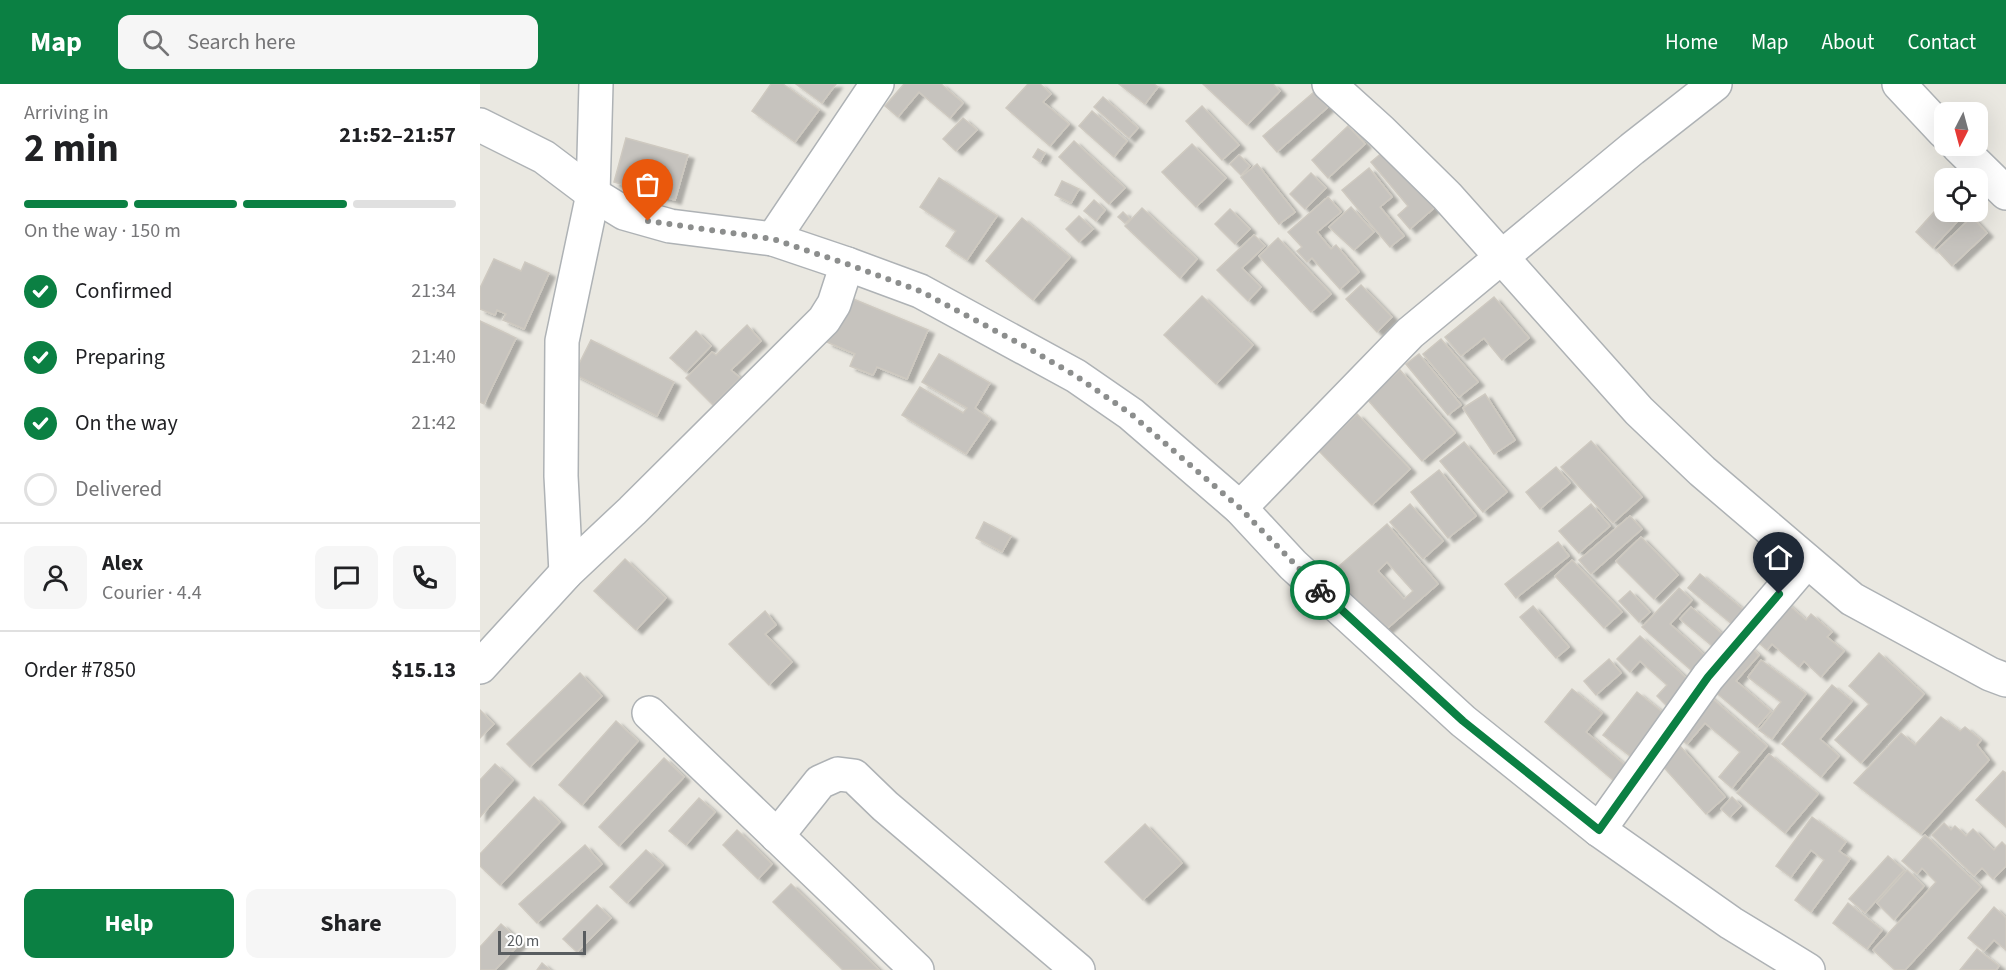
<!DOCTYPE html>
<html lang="en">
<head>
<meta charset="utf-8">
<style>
	:root { --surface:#fff; --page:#f6f6f6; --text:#202124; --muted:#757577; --line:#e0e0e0; --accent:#0b8043 }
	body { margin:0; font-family:"Source Sans 3",sans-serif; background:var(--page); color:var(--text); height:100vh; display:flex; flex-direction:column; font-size:22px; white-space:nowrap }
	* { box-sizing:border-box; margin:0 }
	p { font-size:20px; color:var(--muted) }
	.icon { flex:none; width:33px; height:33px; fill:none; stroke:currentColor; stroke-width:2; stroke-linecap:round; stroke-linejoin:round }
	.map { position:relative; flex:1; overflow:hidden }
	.side { display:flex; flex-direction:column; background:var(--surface); width:480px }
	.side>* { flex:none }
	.needle { width:39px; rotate:186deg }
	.tools { position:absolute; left:1454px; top:18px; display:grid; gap:12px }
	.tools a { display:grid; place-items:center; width:54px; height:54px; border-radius:12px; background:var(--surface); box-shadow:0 6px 24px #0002; font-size:30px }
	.scale { position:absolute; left:18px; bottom:15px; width:88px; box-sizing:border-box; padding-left:6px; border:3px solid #595d60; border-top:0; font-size:16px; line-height:21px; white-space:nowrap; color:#595d60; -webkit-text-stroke:4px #fff; paint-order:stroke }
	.pin { position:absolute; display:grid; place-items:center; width:51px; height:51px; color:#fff; margin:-62px -26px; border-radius:50% 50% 50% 0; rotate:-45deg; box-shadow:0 0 6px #0007 }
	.pin .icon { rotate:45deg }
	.courier { position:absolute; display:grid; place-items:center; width:60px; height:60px; margin:-30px; border:4px solid #0b8043; border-radius:50%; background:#fff; color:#222; box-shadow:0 2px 8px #0007 }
	.head em { font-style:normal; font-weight:700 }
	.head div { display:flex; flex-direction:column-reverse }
	.head { display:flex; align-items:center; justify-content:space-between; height:102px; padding:0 24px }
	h1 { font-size:39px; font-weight:700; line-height:45px }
	.bar { display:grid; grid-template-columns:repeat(4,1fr); gap:9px 6px; align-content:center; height:72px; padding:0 24px }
	.bar i { height:8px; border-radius:4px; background:var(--line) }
	.bar .active { background:var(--accent) }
	.bar p { grid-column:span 4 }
	.line { display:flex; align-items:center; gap:15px; padding:0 24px; border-top:2px solid var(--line) }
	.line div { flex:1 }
	.round { display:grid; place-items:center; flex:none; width:63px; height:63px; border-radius:12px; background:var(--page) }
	ol { padding:0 24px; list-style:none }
	li { display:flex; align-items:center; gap:18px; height:66px }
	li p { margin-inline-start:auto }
	li .icon { padding:6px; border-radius:50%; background:var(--accent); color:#fff; stroke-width:4 }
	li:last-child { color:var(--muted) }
	li i { width:33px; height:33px; border:3px solid var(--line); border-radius:50% }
	.button { display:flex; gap:12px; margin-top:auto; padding:12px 24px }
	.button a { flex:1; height:69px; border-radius:12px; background:var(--accent); color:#fff; font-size:24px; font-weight:700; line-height:69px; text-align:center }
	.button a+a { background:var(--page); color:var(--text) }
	header { display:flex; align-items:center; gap:36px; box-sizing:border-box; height:84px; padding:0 30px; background:var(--accent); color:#fff }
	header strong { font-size:28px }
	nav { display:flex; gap:33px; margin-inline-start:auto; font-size:21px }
	.search { width:420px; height:54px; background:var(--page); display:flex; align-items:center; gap:15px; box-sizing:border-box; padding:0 21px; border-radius:12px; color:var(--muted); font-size:22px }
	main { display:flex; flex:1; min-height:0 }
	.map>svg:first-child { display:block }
</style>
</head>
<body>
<header>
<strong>Map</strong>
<div class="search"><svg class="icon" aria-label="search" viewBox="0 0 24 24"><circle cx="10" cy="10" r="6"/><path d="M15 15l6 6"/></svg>Search here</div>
<nav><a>Home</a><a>Map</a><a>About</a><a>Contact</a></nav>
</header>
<main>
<section class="side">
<div class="head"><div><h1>2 min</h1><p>Arriving in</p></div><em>21:52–21:57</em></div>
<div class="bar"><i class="active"></i><i class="active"></i><i class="active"></i><i></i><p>On the way · 150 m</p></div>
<ol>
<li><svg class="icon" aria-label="check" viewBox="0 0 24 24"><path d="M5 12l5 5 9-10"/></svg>Confirmed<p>21:34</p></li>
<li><svg class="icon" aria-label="check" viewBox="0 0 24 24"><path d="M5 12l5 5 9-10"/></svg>Preparing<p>21:40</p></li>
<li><svg class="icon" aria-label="check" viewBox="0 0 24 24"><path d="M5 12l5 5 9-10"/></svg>On the way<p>21:42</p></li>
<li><i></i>Delivered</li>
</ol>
<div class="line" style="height:108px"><a class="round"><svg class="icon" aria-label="person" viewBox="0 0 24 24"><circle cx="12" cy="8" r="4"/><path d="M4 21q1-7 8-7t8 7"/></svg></a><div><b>Alex</b><p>Courier · 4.4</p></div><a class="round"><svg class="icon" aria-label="chat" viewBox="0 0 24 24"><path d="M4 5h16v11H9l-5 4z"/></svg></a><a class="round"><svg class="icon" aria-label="phone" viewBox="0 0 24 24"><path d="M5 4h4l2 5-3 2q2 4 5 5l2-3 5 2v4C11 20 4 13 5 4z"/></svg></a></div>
<div class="line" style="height:78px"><div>Order #7850</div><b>$15.13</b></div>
<div class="button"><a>Help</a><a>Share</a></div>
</section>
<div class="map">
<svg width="1526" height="886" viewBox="0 0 1526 886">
	<defs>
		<filter id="shadow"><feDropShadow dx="6" dy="4" stdDeviation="1.5" flood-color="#0004"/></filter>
	</defs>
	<rect width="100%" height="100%" fill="#eae8e1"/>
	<g fill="#c6c3be" stroke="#cec9c0" stroke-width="1.5" fill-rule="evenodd" filter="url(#shadow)">
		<polygon points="291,0 303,0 339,26 315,58 272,27"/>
		<polygon points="316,0 356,0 342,19"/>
		<polygon points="424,0 461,0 483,19 470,34 439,8 418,33 405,22"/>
		<polygon points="548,0 560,0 571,10 563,18 589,40 570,62 526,24"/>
		<polygon points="639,0 674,0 678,3 665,20"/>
		<polygon points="723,0 793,0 800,7 767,41"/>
		<polygon points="834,8 848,23 797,68 783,52"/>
		<polygon points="623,13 658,44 649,54 614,23"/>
		<polygon points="722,22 759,61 742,76 706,37"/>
		<polygon points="612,27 647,57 634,73 599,42"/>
		<polygon points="483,34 497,46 476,67 463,55"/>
		<polygon points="868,42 885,60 848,94 832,76"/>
		<polygon points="146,54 208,71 195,116 134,98"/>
		<polygon points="594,57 645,104 629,120 579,73"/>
		<polygon points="712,60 746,94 716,123 682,88"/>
		<polygon points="558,65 565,69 560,78 553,73"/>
		<polygon points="904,67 954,124 930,145 918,131 928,122 891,78"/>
		<polygon points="759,71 770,82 761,91 750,80"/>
		<polygon points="777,80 815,128 799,140 761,93"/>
		<polygon points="889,84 912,113 900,123 924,152 910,163 862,106"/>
		<polygon points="831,89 846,104 825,125 810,110"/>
		<polygon points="459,94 517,132 487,176 466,162 476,147 440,123"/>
		<polygon points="582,97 599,105 591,119 575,111"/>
		<polygon points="848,113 861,128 837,148 851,165 856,161 879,188 860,205 832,174 827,178 817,167 822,163 808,148"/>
		<polygon points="614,116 625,126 616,137 604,127"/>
		<polygon points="1464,117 1464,128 1486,128 1453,164 1436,148"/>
		<polygon points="871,123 894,148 874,166 849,143"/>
		<polygon points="662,124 717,175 700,194 645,142"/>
		<polygon points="750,125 770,145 755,160 735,140"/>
		<polygon points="643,128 650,135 645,139 638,133"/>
		<polygon points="599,132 613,145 599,158 586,145"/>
		<polygon points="1492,133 1507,149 1472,182 1457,166"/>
		<polygon points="542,134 590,173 553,216 506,177"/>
		<polygon points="774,151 785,162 762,184 781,203 768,217 737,186"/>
		<polygon points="798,154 851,210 831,228 779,172"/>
		<polygon points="14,175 41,187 45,178 69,189 44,245 23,236 26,230 17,226 15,231 0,225 0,204"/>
		<polygon points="881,201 912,233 897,248 866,215"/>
		<polygon points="366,212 448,246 427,295 397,283 393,291 370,282 375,270 347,258"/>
		<polygon points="722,212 773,261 736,300 684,251"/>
		<polygon points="1014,213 1049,254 1022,276 1004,254 981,272 965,253"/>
		<polygon points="0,237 36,254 4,320 0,318"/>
		<polygon points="267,241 281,257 251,286 260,294 233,321 206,294 232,268 236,271"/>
		<polygon points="216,247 231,262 206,288 190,274"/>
		<polygon points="961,255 998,298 979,313 943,270"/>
		<polygon points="111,256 194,298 177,332 94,290"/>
		<polygon points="459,270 510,299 495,324 510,335 486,370 422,331 440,303 483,329 487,324 442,298"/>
		<polygon points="939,270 981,321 968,331 926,280"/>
		<polygon points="920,286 975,349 942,377 887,315"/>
		<polygon points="1005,310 1035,356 1014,370 983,324"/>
		<polygon points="877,330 930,385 892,421 839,367"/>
		<polygon points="1111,357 1162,413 1133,439 1081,383"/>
		<polygon points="984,358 1027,408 1003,428 960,377"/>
		<polygon points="1076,383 1090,399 1060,425 1046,408"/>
		<polygon points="959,386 996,432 968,454 931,408"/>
		<polygon points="930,420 963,457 943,475 910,438"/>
		<polygon points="1111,420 1130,442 1099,469 1079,447"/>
		<polygon points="1150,432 1162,445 1111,490 1099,476"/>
		<polygon points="504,438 531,452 522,468 496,454"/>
		<path d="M907 440 958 500 902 549 850 490ZM907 478 933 507 924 515 898 487Z"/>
		<polygon points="1161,453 1198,491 1174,515 1136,477"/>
		<polygon points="1078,458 1089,472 1036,514 1025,500"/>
		<polygon points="145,475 186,514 156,546 114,507"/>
		<polygon points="1092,476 1142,528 1124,544 1075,492"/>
		<polygon points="1220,490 1270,531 1258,545 1208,504"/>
		<polygon points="1199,504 1212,516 1190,540 1232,578 1219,593 1162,543"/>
		<polygon points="1150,507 1170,528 1159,538 1139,517"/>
		<polygon points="1302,515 1326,536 1331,530 1352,548 1347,553 1364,567 1341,593 1324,577 1319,583 1292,560 1287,566 1271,552"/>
		<polygon points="1053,522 1089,563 1076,574 1040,533"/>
		<polygon points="1211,523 1247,554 1237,566 1200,535"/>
		<polygon points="285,527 296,541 285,550 312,578 289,601 249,560"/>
		<polygon points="1160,552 1215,602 1192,627 1177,612 1187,601 1160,577 1150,588 1137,575"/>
		<polygon points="1264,558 1279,571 1256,597 1291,627 1277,643 1227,601"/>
		<polygon points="1399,569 1444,610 1381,679 1355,656 1389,620 1369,602"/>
		<polygon points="1129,575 1141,589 1116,611 1104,597"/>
		<polygon points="1281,576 1326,610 1292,655 1279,646 1301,618 1268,593"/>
		<polygon points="100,589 122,612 50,683 27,660"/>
		<polygon points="1352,601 1372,617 1340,655 1359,672 1341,693 1302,660"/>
		<polygon points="1092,605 1122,629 1106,648 1152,687 1140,702 1065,638"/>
		<polygon points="1157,608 1191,635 1158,678 1123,651"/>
		<polygon points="1227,610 1287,662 1252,704 1239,693 1260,668 1225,639 1207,660 1193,649"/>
		<polygon points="0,626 14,640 0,654"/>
		<polygon points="1461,633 1480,647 1485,643 1501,656 1497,661 1509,676 1441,750 1374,699 1421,649 1435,661"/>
		<polygon points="136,637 158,657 102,721 79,701"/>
		<polygon points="1200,662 1245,713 1226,730 1180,679"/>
		<polygon points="1289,670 1338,710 1305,749 1257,709"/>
		<polygon points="184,674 204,693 139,762 119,743"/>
		<polygon points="15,680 33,696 0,733 0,696"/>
		<polygon points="1523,687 1526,689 1526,743 1496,716"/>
		<polygon points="54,713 80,738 20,801 0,782 0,770"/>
		<polygon points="1252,713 1261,722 1250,733 1241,725"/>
		<polygon points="219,714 235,728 206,761 189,747"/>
		<polygon points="1332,733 1366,758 1359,767 1370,775 1331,828 1315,816 1344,776 1331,766 1311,793 1296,782"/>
		<polygon points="1464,739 1471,746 1475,742 1486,752 1493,745 1514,766 1522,758 1526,762 1526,782 1513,795 1502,784 1494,792 1452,751"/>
		<polygon points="665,740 702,779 663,816 625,778"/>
		<polygon points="257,746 292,780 278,795 243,761"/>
		<polygon points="1445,751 1501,803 1425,886 1415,886 1393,866 1456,798 1442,784 1437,790 1422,777"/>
		<polygon points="105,761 122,780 57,839 39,820"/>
		<polygon points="166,766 183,781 147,819 130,803"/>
		<polygon points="1408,772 1424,786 1385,829 1369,815"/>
		<polygon points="1427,786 1444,802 1414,836 1397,819"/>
		<polygon points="311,800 399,886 363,886 293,818"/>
		<polygon points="1368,819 1402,846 1387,865 1353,839"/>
		<polygon points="117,821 131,834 97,868 83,855"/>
		<polygon points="1514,823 1526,834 1526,866 1514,856 1504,867 1488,854"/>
		<polygon points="21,840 41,858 15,886 0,886 0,863"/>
		<polygon points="1497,865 1519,882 1516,886 1480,886"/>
		<polygon points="62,879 70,886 57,886"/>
	</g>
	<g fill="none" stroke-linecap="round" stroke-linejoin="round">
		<defs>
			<g id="minor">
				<polyline points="849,0 901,47 967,112 1159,327 1222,387 1372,515 1510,590 1526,596"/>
				<polyline points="1419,0 1464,48"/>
				<polyline points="0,41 64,73 113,110 144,129 190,142 293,155 367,180 440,207 596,292 651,330 760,424 813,481 983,637 1119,746 1251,839 1328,886"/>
				<polyline points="1478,62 1526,109"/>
				<polyline points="293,155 397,0"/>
				<polyline points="760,424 930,249 1152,65 1235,0"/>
				<polyline points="86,489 81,392 82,257 113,110 116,0"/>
				<polyline points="0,583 86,489 152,427 344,236 354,220 367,180"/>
				<polyline points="169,629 437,886"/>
				<polyline points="1119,746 1228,593 1327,477"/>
				<polyline points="297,752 340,698 358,690 374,692 405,722 598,886"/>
			</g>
		</defs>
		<use href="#minor" stroke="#aeb2b5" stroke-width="36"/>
		<use href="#minor" stroke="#fff" stroke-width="33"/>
	</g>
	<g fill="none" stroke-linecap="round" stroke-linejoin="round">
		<polyline stroke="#8c8e8d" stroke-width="6" stroke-dasharray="0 10.8" points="168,137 293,155 367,180 440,207 548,264 596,292 651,330 760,424 840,506"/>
		<polyline stroke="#0b8043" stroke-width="8" points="840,506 983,637 1119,746 1228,593 1299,510"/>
	</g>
</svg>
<div class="tools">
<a><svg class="needle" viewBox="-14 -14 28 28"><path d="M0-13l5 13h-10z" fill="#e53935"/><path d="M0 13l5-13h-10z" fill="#757577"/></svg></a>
<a><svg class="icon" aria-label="locate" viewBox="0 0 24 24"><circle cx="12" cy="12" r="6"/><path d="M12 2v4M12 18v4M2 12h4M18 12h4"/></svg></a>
</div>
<div class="scale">20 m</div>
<div class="pin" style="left:168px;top:137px;background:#ea580c"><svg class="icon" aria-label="bag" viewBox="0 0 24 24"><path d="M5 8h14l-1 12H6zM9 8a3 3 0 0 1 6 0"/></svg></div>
<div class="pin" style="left:1299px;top:510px;background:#1f2937"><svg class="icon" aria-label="home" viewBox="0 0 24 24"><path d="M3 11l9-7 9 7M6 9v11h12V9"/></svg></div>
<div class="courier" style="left:840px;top:506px"><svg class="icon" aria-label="bike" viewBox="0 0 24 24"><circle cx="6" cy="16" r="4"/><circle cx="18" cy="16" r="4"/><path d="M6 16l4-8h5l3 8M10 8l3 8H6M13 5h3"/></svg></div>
</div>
</main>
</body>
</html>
